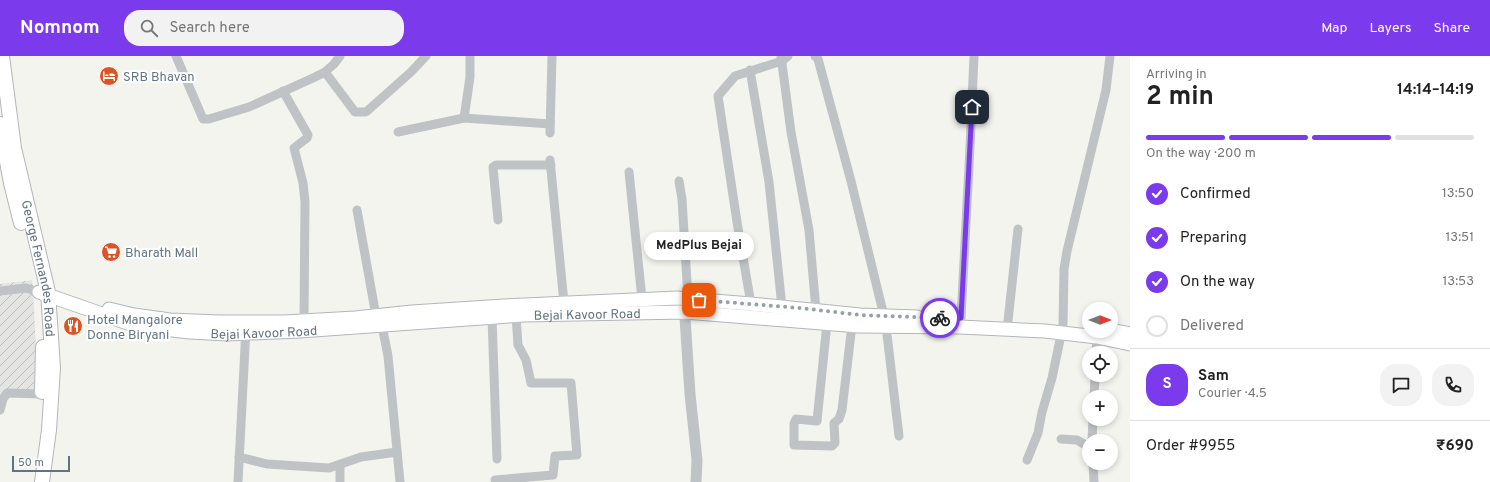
<!DOCTYPE html>
<html lang="en">
<head>
<meta charset="utf-8">
<style>
	:root { --surface:#fff; --page:#f2f2f2; --text:#222; --muted:#767676; --line:#e0e0e0; --accent:#7c3aed }
	body { margin:0; font-family:Overpass,sans-serif; background:var(--page); color:var(--text); height:100vh; display:flex; flex-direction:column; font-size:15px; white-space:nowrap }
	* { box-sizing:border-box; margin:0 }
	p { font-size:13px; color:var(--muted) }
	.icon { flex:none; width:22px; height:22px; fill:none; stroke:currentColor; stroke-width:2; stroke-linecap:round; stroke-linejoin:round }
	.map { position:relative; flex:1; overflow:hidden }
	.drawer { display:flex; flex-direction:column; background:var(--surface); width:360px }
	.drawer>* { flex:none }
	.needle { width:26px; rotate:90deg }
	.tools { position:absolute; left:1082px; top:246px; display:grid; gap:8px }
	.tools a { display:grid; place-items:center; width:36px; height:36px; border-radius:50%; background:var(--surface); box-shadow:0 2px 6px #0003; font-size:20px }
	.scale { position:absolute; left:12px; bottom:10px; width:58px; box-sizing:border-box; padding-left:4px; border:2px solid #637380; border-top:0; font-size:11px; line-height:14px; white-space:nowrap; color:#637380; -webkit-text-stroke:3px #fff; paint-order:stroke }
	.pin { position:absolute; display:grid; place-items:center; width:34px; height:34px; color:#fff; margin:-17px; border-radius:8px; box-shadow:0 2px 6px #0006 }
	.courier { position:absolute; display:grid; place-items:center; width:40px; height:40px; margin:-20px; border:3px solid #7c3aed; border-radius:50%; background:#fff; color:#222; box-shadow:0 1px 5px #0007 }
	.bubble { position:absolute; height:28px; border-radius:14px; background:var(--surface); box-shadow:0 2px 6px #0003; font-size:13px; font-weight:700; line-height:28px; text-align:center }
	.headline em { font-style:normal; font-weight:700 }
	.headline div { display:flex; flex-direction:column-reverse }
	.headline { display:flex; align-items:center; justify-content:space-between; height:68px; padding:0 16px }
	h1 { font-size:26px; font-weight:700; line-height:30px }
	.bar { display:grid; grid-template-columns:repeat(4,1fr); gap:6px 4px; align-content:center; height:48px; padding:0 16px }
	.bar i { height:5px; border-radius:3px; background:var(--line) }
	.bar .on { background:var(--accent) }
	.bar p { grid-column:span 4 }
	.line { display:flex; align-items:center; gap:10px; padding:0 16px; border-top:1px solid var(--line) }
	.line div { flex:1 }
	.round { display:grid; place-items:center; flex:none; width:42px; height:42px; border-radius:16px; background:var(--page) }
	ol { padding:0 16px; list-style:none }
	li { display:flex; align-items:center; gap:12px; height:44px }
	li p { margin-inline-start:auto }
	li .icon { padding:4px; border-radius:50%; background:var(--accent); color:#fff; stroke-width:4 }
	li:last-child { color:var(--muted) }
	li i { width:22px; height:22px; border:2px solid var(--line); border-radius:50% }
	header { display:flex; align-items:center; gap:24px; box-sizing:border-box; height:56px; padding:0 20px; background:var(--accent); color:#fff }
	header strong { font-size:19px }
	nav { display:flex; gap:22px; margin-inline-start:auto; font-size:14px }
	.search { width:280px; height:36px; background:var(--page); display:flex; align-items:center; gap:10px; box-sizing:border-box; padding:0 14px; border-radius:16px; color:var(--muted); font-size:15px }
	main { display:flex; flex:1; min-height:0 }
	.map>svg:first-child { display:block }
</style>
</head>
<body>
<header>
<strong>Nomnom</strong>
<div class="search"><svg class="icon" aria-label="search" viewBox="0 0 24 24"><circle cx="10" cy="10" r="6"/><path d="M15 15l6 6"/></svg>Search here</div>
<nav><a>Map</a><a>Layers</a><a>Share</a></nav>
</header>
<main>
<div class="map">
<svg width="1130" height="426" viewBox="0 0 1130 426">
	<defs>
		<pattern id="industrial-furrows" width="10" height="10" patternUnits="userSpaceOnUse"><rect width="10" height="10" fill="#e4e5e3"/><path d="M-1 1l2-2M0 10L10 0M9 11l2-2" fill="none" stroke="#bcbebd"/></pattern>
	</defs>
	<rect width="100%" height="100%" fill="#f4f4ef"/>
	<polygon fill="url(#industrial-furrows)" points="32,224 34,252 38,340 4,339 0,345 0,228"/>
	<g fill="none" stroke-linecap="round" stroke-linejoin="round">
		<defs>
			<g id="secondary">
				<path id="s1" d="M39 236 136 270 190 276 227 278 300 275 523 259 685 256 859 270 960 271 1045 275 1097 281 1130 288"/>
				<polyline points="109,253 134,259 170,264 219,266 284,266 355,262 412,256 504,250 677,242 751,248 860,259 917,261"/>
				<polyline points="1111,274 1130,278"/>
			</g>
			<g id="primary">
				<path id="s2" d="M2 0 14 92 48 236 53 312 49 374 42 426"/>
				<polyline points="0,68 11,127 21,167"/>
				<polyline points="42,336 43,291"/>
			</g>
		</defs>
		<use href="#secondary" stroke="#b1b6ba" stroke-width="15"/>
		<use href="#primary" stroke="#b2b6ba" stroke-width="16"/>
		<g stroke="#bfc3c6" stroke-width="9">
			<polyline points="176,0 203,63 209,63 249,51 313,22 325,16 334,8 340,0"/>
			<polyline points="781,0 791,76 809,174 816,254"/>
			<polyline points="815,0 818,3 851,125 884,260"/>
			<polyline points="750,14 769,126 782,251"/>
			<polyline points="325,16 355,56 366,56 411,16 426,0"/>
			<polyline points="283,35 308,79 307,82 294,92 303,127 305,146 304,265"/>
			<polyline points="464,62 470,21 470,0"/>
			<polyline points="398,76 464,62 550,68"/>
			<polyline points="550,77 552,0"/>
			<polyline points="550,104 564,247"/>
			<polyline points="629,116 642,243"/>
			<polyline points="679,125 682,143 688,243"/>
			<polyline points="357,154 376,260"/>
			<polyline points="498,164 493,111 496,109 551,109"/>
			<polyline points="0,235 26,232 39,236"/>
			<polyline points="751,248 737,166 718,40 735,20 782,5 788,0"/>
			<polyline points="492,262 497,403"/>
			<polyline points="961,262 970,91 974,0"/>
			<polyline points="1008,265 1018,173"/>
			<polyline points="827,267 817,365 796,363 794,368 794,389 832,390 835,387 834,367 839,363 842,354 852,269"/>
			<polyline points="1063,268 1064,213 1067,195 1106,34 1110,0"/>
			<polyline points="382,270 388,300 400,426"/>
			<polyline points="886,270 899,380"/>
			<polyline points="1096,297 1097,281"/>
			<polyline points="1094,341 1095,319"/>
			<polyline points="0,354 3,343 7,337 42,338"/>
			<polyline points="1061,383 1077,384 1089,391"/>
			<polyline points="1092,385 1093,363"/>
			<polyline points="239,401 267,408 329,412 361,401 397,396"/>
			<polyline points="1027,404 1038,377 1042,356 1052,322 1061,279 1066,277"/>
			<polyline points="1093,407 1094,426"/>
			<polyline points="495,424 553,419 555,400 577,399 571,327 531,327 526,304 518,289 516,260"/>
			<polyline points="238,426 246,272"/>
			<polyline points="340,426 340,409"/>
		</g>
		<polyline stroke="#bfc3c6" stroke-width="11" points="684,247 690,338 697,404 696,426"/>
		<use href="#secondary" stroke="#fff" stroke-width="13"/>
		<use href="#primary" stroke="#fff" stroke-width="14"/>
	</g>
	<g fill="none" stroke-linecap="round" stroke-linejoin="round">
		<polyline stroke="#96a0a7" stroke-width="4" stroke-dasharray="0 7.2" points="699,244 800,252 860,259 940,262"/>
		<polyline stroke="#7c3aed" stroke-width="5" points="940,262 961,262 972,51"/>
	</g>
	<defs>
		<symbol id="hotel-disc" viewBox="-11 -11 22 22"><circle r="9.5" fill="#de5325" stroke="#fff"/><path d="M-6-4.5h1.5V1H6V5H4.5V3h-9V5H-6ZM-4 0a1.8 1.8 0 1 1 3.6 0ZM.5 0V-2.5h3Q6-2.5 6 0Z" fill="#fff"/></symbol>
		<symbol id="supermarket-disc" viewBox="-11 -11 22 22"><circle r="9.5" fill="#de5325" stroke="#fff"/><path d="M-6-5.5h2.5l.6 2H6L4.5 2H-2.5L-4.4-4H-6ZM-1.5 3.2a1.3 1.3 0 1 0 .1 0ZM3 3.2a1.3 1.3 0 1 0 .1 0Z" fill="#fff"/></symbol>
		<symbol id="restaurant-disc" viewBox="-11 -11 22 22"><circle r="9.5" fill="#de5325" stroke="#fff"/><path d="M-5-6h1v4h1v-4h1v4h1v-4h1v5L-1.5 .5V6h-2V.5L-5-1ZM5-6V6H3V1.5H1.5Q1.5-4 5-6Z" fill="#fff"/></symbol>
	</defs>
	<g fill-rule="evenodd">
		<use href="#hotel-disc" x="98" y="9" width="22" height="22"/>
		<use href="#supermarket-disc" x="100" y="185" width="22" height="22"/>
		<use href="#restaurant-disc" x="62" y="259" width="22" height="22"/>
	</g>
	<g text-anchor="middle" stroke-width="4" stroke-linejoin="round" paint-order="stroke">
		<g font-size="13" fill="#637380" stroke="#fff" text-anchor="start">
			<text x="123" y="25">SRB Bhavan</text>
			<text x="125" y="201">Bharath Mall</text>
			<text x="87" y="268">Hotel Mangalore<tspan x="87" dy="15">Donne Biryani</tspan></text>
		</g>
		<g font-size="13" fill="#637380" stroke="#fff">
			<text dy="5" stroke="none"><textPath href="#s2" startOffset="216">George Fernandes Road</textPath></text>
			<text dy="5" stroke="none"><textPath href="#s1" startOffset="555">Bejai Kavoor Road</textPath></text>
			<text dy="5" stroke="none"><textPath href="#s1" startOffset="231">Bejai Kavoor Road</textPath></text>
		</g>
	</g>
</svg>
<div class="tools">
<a><svg class="needle" viewBox="-14 -14 28 28"><path d="M0-13l5 13h-10z" fill="#e53935"/><path d="M0 13l5-13h-10z" fill="#767676"/></svg></a>
<a><svg class="icon" aria-label="locate" viewBox="0 0 24 24"><circle cx="12" cy="12" r="6"/><path d="M12 2v4M12 18v4M2 12h4M18 12h4"/></svg></a>
<a>+</a>
<a>−</a>
</div>
<div class="scale">50 m</div>
<div class="pin" style="left:699px;top:244px;background:#ea580c"><svg class="icon" aria-label="bag" viewBox="0 0 24 24"><path d="M5 8h14l-1 12H6zM9 8a3 3 0 0 1 6 0"/></svg></div>
<div class="pin" style="left:972px;top:51px;background:#1f2937"><svg class="icon" aria-label="home" viewBox="0 0 24 24"><path d="M3 11l9-7 9 7M6 9v11h12V9"/></svg></div>
<div class="courier" style="left:940px;top:262px"><svg class="icon" aria-label="bike" viewBox="0 0 24 24"><circle cx="6" cy="16" r="4"/><circle cx="18" cy="16" r="4"/><path d="M6 16l4-8h5l3 8M10 8l3 8H6M13 5h3"/></svg></div>
<div class="bubble" style="left:644px;top:176px;width:110px">MedPlus Bejai</div>
</div>
<section class="drawer">
<div class="headline"><div><h1>2 min</h1><p>Arriving in</p></div><em>14:14–14:19</em></div>
<div class="bar"><i class="on"></i><i class="on"></i><i class="on"></i><i></i><p>On the way · 200 m</p></div>
<ol>
<li><svg class="icon" aria-label="check" viewBox="0 0 24 24"><path d="M5 12l5 5 9-10"/></svg>Confirmed<p>13:50</p></li>
<li><svg class="icon" aria-label="check" viewBox="0 0 24 24"><path d="M5 12l5 5 9-10"/></svg>Preparing<p>13:51</p></li>
<li><svg class="icon" aria-label="check" viewBox="0 0 24 24"><path d="M5 12l5 5 9-10"/></svg>On the way<p>13:53</p></li>
<li><i></i>Delivered</li>
</ol>
<div class="line" style="height:72px"><b class="round" style="background:var(--accent);color:#fff">S</b><div><b>Sam</b><p>Courier · 4.5</p></div><a class="round"><svg class="icon" aria-label="chat" viewBox="0 0 24 24"><path d="M4 5h16v11H9l-5 4z"/></svg></a><a class="round"><svg class="icon" aria-label="phone" viewBox="0 0 24 24"><path d="M5 4h4l2 5-3 2q2 4 5 5l2-3 5 2v4C11 20 4 13 5 4z"/></svg></a></div>
<div class="line" style="height:52px"><div>Order #9955</div><b>₹690</b></div>
</section>
</main>
</body>
</html>
